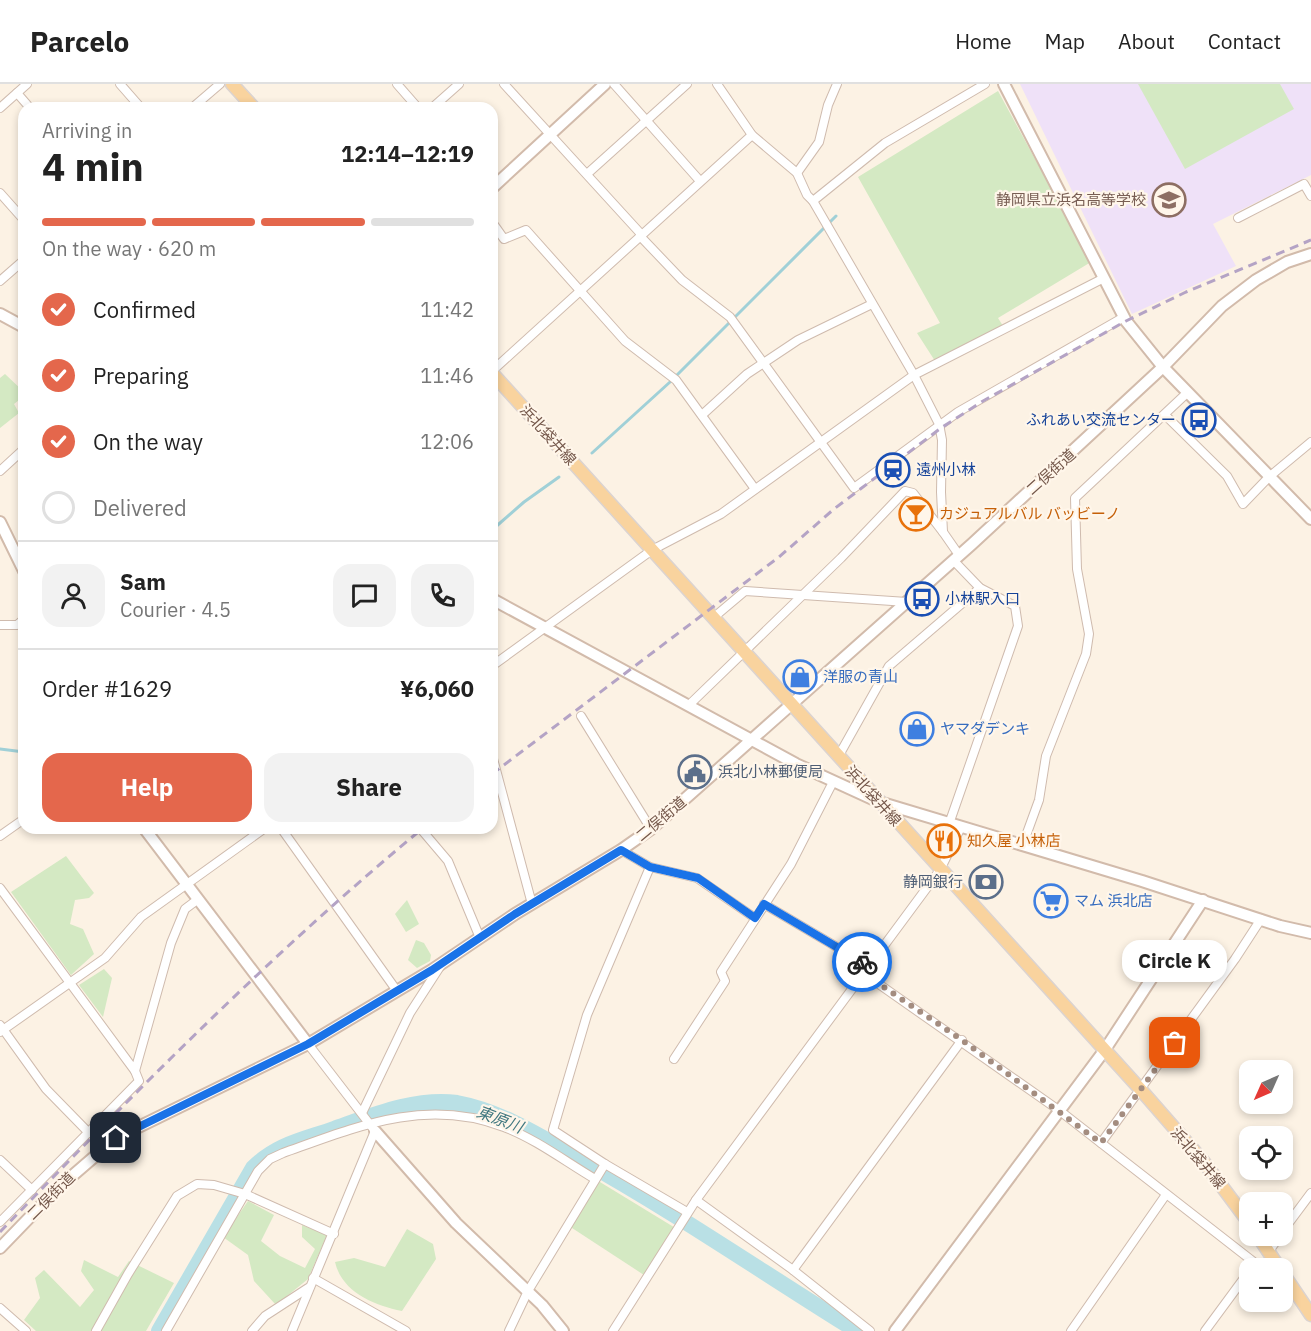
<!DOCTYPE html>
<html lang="en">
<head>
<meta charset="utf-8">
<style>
	:root { --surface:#fff; --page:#f2f2f2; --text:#222; --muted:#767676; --line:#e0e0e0; --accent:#e4674c }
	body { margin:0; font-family:"IBM Plex Sans","Noto Sans JP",sans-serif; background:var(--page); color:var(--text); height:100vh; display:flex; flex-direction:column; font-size:22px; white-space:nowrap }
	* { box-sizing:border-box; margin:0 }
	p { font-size:20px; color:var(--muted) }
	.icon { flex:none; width:33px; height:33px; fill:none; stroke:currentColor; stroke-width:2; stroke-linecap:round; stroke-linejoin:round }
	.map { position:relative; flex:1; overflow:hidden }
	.drawer { position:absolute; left:18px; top:18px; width:480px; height:732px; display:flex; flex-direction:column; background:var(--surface); border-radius:18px; box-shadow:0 3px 9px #0003 }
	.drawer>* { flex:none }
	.needle { width:39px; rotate:225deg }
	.tools { position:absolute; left:1239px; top:976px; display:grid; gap:12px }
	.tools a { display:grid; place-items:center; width:54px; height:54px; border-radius:12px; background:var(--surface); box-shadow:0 3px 9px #0003; font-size:30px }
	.pin { position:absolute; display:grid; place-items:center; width:51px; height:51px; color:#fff; margin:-26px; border-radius:12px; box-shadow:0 3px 9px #0006 }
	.courier { position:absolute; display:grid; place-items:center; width:60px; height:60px; margin:-30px; border:4px solid #1a73e8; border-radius:50%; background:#fff; color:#222; box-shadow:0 2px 8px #0007 }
	.bubble { position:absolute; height:42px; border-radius:18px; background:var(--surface); box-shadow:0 3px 9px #0003; font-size:20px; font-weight:800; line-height:42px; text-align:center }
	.overview em { font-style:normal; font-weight:800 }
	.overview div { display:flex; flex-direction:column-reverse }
	.overview { display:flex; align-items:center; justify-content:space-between; height:102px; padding:0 24px }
	h1 { font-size:39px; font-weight:800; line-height:45px }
	.bar { display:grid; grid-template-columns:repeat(4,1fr); gap:9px 6px; align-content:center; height:72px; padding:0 24px }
	.bar i { height:8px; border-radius:4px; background:var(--line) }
	.bar .selected { background:var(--accent) }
	.bar p { grid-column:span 4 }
	.line { display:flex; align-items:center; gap:15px; padding:0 24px; border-top:2px solid var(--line) }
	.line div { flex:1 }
	.round { display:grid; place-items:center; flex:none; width:63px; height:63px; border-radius:18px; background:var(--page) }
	ol { padding:0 24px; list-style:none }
	li { display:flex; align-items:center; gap:18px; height:66px }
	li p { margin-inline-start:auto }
	li .icon { padding:6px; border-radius:50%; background:var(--accent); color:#fff; stroke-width:4 }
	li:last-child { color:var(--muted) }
	li i { width:33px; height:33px; border:3px solid var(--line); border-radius:50% }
	.cta { display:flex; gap:12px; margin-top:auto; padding:12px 24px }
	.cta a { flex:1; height:69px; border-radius:18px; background:var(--accent); color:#fff; font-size:24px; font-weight:800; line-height:69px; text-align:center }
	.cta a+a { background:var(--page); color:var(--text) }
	header { display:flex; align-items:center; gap:36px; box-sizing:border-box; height:84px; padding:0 30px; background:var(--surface); border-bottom:2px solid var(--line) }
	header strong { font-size:28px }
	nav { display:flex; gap:33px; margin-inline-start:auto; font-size:21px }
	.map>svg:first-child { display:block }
</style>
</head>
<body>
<header>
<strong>Parcelo</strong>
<nav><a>Home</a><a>Map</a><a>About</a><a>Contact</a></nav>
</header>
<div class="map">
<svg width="1311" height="1247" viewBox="0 0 1311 1247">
	<rect width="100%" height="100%" fill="#fcf2e4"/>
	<polygon fill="#efe1f8" points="1020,0 1311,0 1311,91 1213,140 1236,182 1132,230"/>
	<g fill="#d4e9c3">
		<polygon points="1138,0 1280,0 1294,25 1185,85"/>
		<polygon points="998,7 1091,178 998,234 1003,242 935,277 917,249 940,239 858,93"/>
		<polygon points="5,290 24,308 24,312 14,320 19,329 0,344 0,294"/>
		<polygon points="66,772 94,809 89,814 75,816 70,840 83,845 94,870 71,891 11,808"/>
		<polygon points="407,816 419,840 406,848 395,830"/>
		<polygon points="416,856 424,859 431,871 430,877 417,884 408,876"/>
		<polygon points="104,885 112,894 103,933 79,901"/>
		<polygon points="595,1095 677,1145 644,1191 569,1142"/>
		<polygon points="248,1117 274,1131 261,1157 280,1172 305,1184 315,1165 302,1153 302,1141 327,1151 308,1195 276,1221 254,1197 248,1171 223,1153"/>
		<path d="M407 1145 433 1160 436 1175 402 1227C373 1221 342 1208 335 1178L354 1174 385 1183Z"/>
		<polygon points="84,1176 118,1193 129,1177 174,1199 146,1247 36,1247 24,1236 40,1214 35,1194 44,1186 80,1223 94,1206 81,1187"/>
	</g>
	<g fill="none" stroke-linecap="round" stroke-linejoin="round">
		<g stroke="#a0d0d7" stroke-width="3">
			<polyline points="592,369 670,298 836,132"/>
			<polyline points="492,446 524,418 559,393"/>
			<polyline points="0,665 24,668"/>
		</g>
		<path stroke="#b9e0e5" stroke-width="16" d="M159 1247 253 1084C277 1060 303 1056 334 1045 371 1032 417 1013 457 1019 501 1027 541 1053 580 1075 675 1128 765 1190 857 1247"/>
		<defs>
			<g id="street">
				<polyline points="120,0 141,24"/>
				<polyline points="397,0 418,24"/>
				<polyline points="504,0 641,150"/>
				<polyline points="614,0 700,97"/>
				<polyline points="717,0 752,51 797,89 807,111 813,117"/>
				<polyline points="17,9 30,24"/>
				<polyline points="0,24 27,0"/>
				<polyline points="192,24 220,0"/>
				<polyline points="432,24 459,0"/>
				<polyline points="797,89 819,58 828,21 837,0"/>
				<polyline points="587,90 687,0"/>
				<polyline points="0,109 24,136"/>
				<polyline points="1238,134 1304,100 1311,112"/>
				<polyline points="492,138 504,155 526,146 625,257 676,296 755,405"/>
				<polyline points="640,152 682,196 730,233 854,404 958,328 1124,233"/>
				<polyline points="0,197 24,176"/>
				<polyline points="492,287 752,51"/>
				<polyline points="702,331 747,290 798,256 872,220"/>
				<polyline points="1165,331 1227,392 1243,420 1269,393 1311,358"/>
				<polyline points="0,387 24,365"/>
				<polyline points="959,471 943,448 941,408 942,356 939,340 914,291 813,117 885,59 985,0"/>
				<polyline points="713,534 745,507 907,518"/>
				<polyline points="0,541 17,541 24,535"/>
				<polyline points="492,582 652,466 721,430 914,291 1104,194"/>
				<polyline points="689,621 841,474 905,407 913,409 943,448"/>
				<polyline points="581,632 651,745"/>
				<polyline points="492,671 532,820"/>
				<polyline points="838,673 889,582 980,504"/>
				<polyline points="949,740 1018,542 1015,522 980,504 954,477"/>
				<polyline points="281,744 397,907"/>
				<polyline points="420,744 448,777 480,854"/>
				<polyline points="0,752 24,735"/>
				<polyline points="1023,760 1039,716 1046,672 1086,570 1089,550 1077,485 1075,414 1188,308"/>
				<polyline points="621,766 650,783 697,794 755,834"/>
				<polyline points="650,783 587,931 553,1046 605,1080 687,1128"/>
				<polyline points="0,804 135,987 171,859 185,825 197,816"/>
				<polyline points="764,820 869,882"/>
				<polyline points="863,889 1060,1027 1255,1179"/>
				<polyline points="0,941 46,1005 89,1049"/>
				<polyline points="0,948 105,874 141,833 265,744"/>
				<polyline points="674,975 725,897 721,888 791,780 833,698"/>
				<polyline points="362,1029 410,929 441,881"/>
				<polyline points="1101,1059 1235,875 1261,835"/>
				<polyline points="0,1076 32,1106"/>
				<polyline points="696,1116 793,1186 870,1247"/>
				<polyline points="0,1138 139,997 135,987"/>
				<polyline points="1282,1148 1311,1109"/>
				<polyline points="1269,1167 1280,1152"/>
				<polyline points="793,1186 962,956"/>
				<polyline points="313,1194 406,1247"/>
				<polyline points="0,1224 26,1247"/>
				<polyline points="96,1247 128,1190 177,1112 197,1100 214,1101 245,1110 334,1150"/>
				<path d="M166 1247 258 1087 270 1075 283 1069C356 1043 425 1013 504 1043 536 1055 566 1078 595 1095"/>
				<polyline points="252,1247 265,1232 308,1204"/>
				<polyline points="292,1247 375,1047 308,960"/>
				<polyline points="509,1247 528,1207 605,1080"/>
				<polyline points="613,1247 696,1116 940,786 961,743"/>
				<polyline points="1071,1247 1165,1112"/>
				<polyline points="1205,1247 1250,1186"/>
			</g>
			<g id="secondary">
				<polyline points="1004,0 1126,237 1163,283 1311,435"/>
				<polyline points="492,104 605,0"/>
				<polyline points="0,230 24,243"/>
				<polyline points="0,438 24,487"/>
				<polyline points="492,515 796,680 879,718 1142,797 1280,842 1311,849"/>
				<polyline points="144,744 308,960"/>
				<polyline points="375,1047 456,1139 542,1221 563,1247"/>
				<polyline points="0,1164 57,1105 116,1054 308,960 432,886 515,830 621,766 651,745 972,460 1163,283 1222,222 1256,196 1287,178 1311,170"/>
				<polyline points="895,1247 1104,967 1203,816"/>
			</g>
			<g id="primary">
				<polyline points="232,0 254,24"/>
				<polyline points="492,289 1141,1006 1203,1077 1250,1140"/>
				<polyline points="1258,1152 1280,1185"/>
				<polyline points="1282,1188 1311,1231"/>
			</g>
		</defs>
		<use href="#street" stroke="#cfbbae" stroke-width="10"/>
		<use href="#secondary" stroke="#d2bbab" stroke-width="14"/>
		<use href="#primary" stroke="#dbd3d0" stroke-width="15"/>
		<use href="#street" stroke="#fff" stroke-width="8"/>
		<use href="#secondary" stroke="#fff" stroke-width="10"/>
		<use href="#primary" stroke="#f9d39e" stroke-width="12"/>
		<g stroke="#b4a3c5" stroke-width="3" stroke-dasharray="9 6" stroke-linecap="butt">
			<polyline points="492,690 779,473 834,425 941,344 983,317 1126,237 1186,208 1311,156"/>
			<path d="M0 1148C135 1008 273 868 423 744"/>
		</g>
	</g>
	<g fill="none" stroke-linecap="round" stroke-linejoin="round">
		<polyline stroke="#a48d80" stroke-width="6" stroke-dasharray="0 10.8" points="862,878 869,882 863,889 962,956 1101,1059 1175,959"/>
		<polyline stroke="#1a73e8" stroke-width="8" points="116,1054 308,960 432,886 515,830 621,766 650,783 698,794 755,834 764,820 862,878"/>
	</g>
	<defs>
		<symbol id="school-ring" viewBox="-11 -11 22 22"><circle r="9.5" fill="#fff6ea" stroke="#8d6e63" stroke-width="1.5"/><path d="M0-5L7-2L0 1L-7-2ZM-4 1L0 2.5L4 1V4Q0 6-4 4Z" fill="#8d6e63"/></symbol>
		<symbol id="bus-ring" viewBox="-11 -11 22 22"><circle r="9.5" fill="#fff6ea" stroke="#1a4fb4" stroke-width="1.5"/><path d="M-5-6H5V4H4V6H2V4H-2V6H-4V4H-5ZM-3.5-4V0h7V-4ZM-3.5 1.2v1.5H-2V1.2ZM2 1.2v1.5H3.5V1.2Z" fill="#1a4fb4"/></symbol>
		<symbol id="station-ring" viewBox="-11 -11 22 22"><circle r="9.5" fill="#fff6ea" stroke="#1a4fb4" stroke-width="1.5"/><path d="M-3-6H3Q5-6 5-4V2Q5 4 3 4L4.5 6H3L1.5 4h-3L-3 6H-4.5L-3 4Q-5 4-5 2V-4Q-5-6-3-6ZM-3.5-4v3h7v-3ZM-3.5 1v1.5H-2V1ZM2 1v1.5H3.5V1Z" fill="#1a4fb4"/></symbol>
		<symbol id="bar-ring" viewBox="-11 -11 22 22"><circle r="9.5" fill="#fff6ea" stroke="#e8710a" stroke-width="1.5"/><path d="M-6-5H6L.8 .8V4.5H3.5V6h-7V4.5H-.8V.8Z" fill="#e8710a"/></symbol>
		<symbol id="shop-ring" viewBox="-11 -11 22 22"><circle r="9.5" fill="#fff6ea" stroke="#3f7fe0" stroke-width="1.5"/><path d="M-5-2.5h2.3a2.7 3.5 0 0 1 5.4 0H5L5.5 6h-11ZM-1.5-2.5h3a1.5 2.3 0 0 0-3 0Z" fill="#3f7fe0"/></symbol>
		<symbol id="civic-ring" viewBox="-11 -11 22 22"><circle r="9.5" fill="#fff6ea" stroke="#5c6f8a" stroke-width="1.5"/><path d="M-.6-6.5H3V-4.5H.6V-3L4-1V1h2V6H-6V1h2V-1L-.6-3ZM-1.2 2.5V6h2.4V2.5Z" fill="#5c6f8a"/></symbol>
		<symbol id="restaurant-ring" viewBox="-11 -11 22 22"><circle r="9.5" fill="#fff6ea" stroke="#e8710a" stroke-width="1.5"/><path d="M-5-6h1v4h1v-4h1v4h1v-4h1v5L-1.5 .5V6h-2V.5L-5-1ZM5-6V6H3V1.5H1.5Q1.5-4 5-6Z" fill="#e8710a"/></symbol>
		<symbol id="bank-ring" viewBox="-11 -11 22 22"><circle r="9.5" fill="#fff6ea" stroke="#5c6f8a" stroke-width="1.5"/><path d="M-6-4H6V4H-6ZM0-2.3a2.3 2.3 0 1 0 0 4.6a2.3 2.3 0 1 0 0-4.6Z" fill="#5c6f8a"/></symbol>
		<symbol id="supermarket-ring" viewBox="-11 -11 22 22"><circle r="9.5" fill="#fff6ea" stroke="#3f7fe0" stroke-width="1.5"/><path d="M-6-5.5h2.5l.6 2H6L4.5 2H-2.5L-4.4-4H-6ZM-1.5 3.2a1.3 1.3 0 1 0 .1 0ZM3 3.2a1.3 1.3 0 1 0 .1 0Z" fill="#3f7fe0"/></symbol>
	</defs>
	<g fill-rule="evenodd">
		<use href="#school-ring" x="1150" y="97" width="38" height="38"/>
		<use href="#bus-ring" x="1180" y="317" width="38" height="38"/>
		<use href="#station-ring" x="874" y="367" width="38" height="38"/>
		<use href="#bar-ring" x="897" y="411" width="38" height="38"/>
		<use href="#bus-ring" x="903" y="496" width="38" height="38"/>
		<use href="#shop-ring" x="781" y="574" width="38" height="38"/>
		<use href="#shop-ring" x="898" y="626" width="38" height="38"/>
		<use href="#civic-ring" x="676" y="669" width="38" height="38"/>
		<use href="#restaurant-ring" x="925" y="738" width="38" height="38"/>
		<use href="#bank-ring" x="967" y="779" width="38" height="38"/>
		<use href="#supermarket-ring" x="1032" y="798" width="38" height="38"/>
	</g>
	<g text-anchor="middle" stroke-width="4.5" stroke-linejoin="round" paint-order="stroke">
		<g font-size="15" fill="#785e54" stroke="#fff6ea" text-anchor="end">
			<text x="1146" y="121">静岡県立浜名高等学校</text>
		</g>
		<g font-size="15" fill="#164399" stroke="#fff6ea" text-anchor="start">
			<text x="1176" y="341" text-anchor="end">ふれあい交流センター</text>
			<text x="916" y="391">遠州小林</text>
			<text x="945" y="520">小林駅入口</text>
		</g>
		<g font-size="15" fill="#74574a" stroke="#fff6ea">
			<text transform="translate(548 351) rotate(48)" y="5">浜北袋井線</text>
			<text transform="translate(1051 388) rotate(-42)" y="5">二俣街道</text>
			<text transform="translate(873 712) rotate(48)" y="5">浜北袋井線</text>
			<text transform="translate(661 735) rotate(-40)" y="5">二俣街道</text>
			<text transform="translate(1198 1074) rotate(50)" y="5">浜北袋井線</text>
			<text transform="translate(51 1112) rotate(-45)" y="5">二俣街道</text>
		</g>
		<g font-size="15" fill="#c56008" stroke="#fff6ea" text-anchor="start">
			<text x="939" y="435">カジュアルバル バッビーノ</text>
			<text x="967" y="762">知久屋 小林店</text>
		</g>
		<g font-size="15" fill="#366cbe" stroke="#fff6ea" text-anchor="start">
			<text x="823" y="598">洋服の青山</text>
			<text x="940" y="650">ヤマダデンキ</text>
			<text x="1074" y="822">マム 浜北店</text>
		</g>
		<g font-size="15" fill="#4e5e75" stroke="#fff6ea" text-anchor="start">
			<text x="718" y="693">浜北小林郵便局</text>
			<text x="963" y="803" text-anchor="end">静岡銀行</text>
		</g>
		<g font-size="16" font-style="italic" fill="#417880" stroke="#fff6ea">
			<text transform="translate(500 1035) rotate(21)" y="6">東原川</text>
		</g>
	</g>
</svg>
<div class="tools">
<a><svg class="needle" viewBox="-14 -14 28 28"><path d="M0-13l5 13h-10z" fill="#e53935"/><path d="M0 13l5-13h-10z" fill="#767676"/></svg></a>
<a><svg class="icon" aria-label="locate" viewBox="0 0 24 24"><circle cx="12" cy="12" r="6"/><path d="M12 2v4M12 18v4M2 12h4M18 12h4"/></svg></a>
<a>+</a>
<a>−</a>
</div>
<div class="pin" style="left:1175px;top:959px;background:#ea580c"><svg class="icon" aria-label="bag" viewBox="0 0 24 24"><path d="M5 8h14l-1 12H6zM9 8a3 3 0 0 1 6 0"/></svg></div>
<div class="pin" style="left:116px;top:1054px;background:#1f2937"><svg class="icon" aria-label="home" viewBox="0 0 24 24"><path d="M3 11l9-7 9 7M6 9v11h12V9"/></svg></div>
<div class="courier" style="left:862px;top:878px"><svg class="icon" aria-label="bike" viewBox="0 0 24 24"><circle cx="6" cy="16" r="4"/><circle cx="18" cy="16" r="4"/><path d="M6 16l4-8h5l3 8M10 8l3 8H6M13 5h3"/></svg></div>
<div class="bubble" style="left:1122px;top:856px;width:105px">Circle K</div>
<section class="drawer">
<div class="overview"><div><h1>4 min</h1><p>Arriving in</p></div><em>12:14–12:19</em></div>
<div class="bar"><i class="selected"></i><i class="selected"></i><i class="selected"></i><i></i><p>On the way · 620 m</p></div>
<ol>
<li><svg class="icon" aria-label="check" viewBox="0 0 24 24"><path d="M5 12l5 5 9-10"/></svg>Confirmed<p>11:42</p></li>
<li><svg class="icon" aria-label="check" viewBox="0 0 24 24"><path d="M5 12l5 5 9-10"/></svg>Preparing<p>11:46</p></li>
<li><svg class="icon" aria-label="check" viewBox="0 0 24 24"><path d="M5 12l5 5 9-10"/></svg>On the way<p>12:06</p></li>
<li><i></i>Delivered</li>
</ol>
<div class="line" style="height:108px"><a class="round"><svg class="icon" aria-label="person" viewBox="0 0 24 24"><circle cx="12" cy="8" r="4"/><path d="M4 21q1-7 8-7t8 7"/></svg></a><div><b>Sam</b><p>Courier · 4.5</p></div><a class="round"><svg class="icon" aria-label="chat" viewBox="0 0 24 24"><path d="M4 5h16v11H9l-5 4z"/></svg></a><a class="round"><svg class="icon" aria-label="phone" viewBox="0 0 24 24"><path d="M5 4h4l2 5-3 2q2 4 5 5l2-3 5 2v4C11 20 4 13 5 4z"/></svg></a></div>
<div class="line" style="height:78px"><div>Order #1629</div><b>¥6,060</b></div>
<div class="cta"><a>Help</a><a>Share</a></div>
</section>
</div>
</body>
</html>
